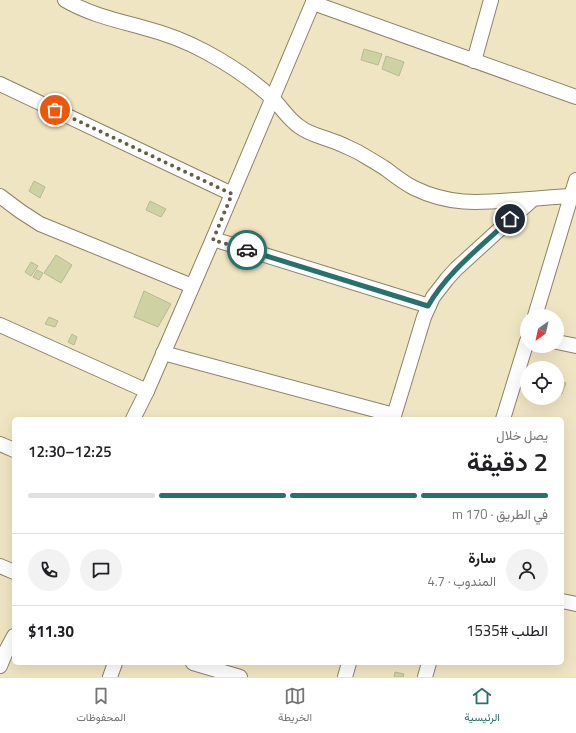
<!DOCTYPE html>
<html lang="ar">
<head>
<meta charset="utf-8">
<style>
	:root { --surface:#fff; --page:#f2f2f2; --text:#202124; --muted:#757577; --line:#e0e0e0; --accent:#29726c }
	body { margin:0; font-family:"Titillium Web",Vazirmatn,sans-serif; background:var(--page); color:var(--text); direction:rtl; height:100vh; display:flex; flex-direction:column; font-size:15px; white-space:nowrap }
	* { box-sizing:border-box; margin:0 }
	p { font-size:13px; color:var(--muted) }
	.icon { flex:none; width:22px; height:22px; fill:none; stroke:currentColor; stroke-width:2; stroke-linecap:round; stroke-linejoin:round }
	.map { position:relative; flex:1; overflow:hidden; direction:ltr }
	.panel { position:absolute; left:12px; top:417px; width:552px; height:248px; display:flex; flex-direction:column; background:var(--surface); border-radius:6px; box-shadow:0 4px 16px #0002; direction:rtl }
	.panel>* { flex:none }
	.needle { width:26px; rotate:213deg }
	.controls { position:absolute; left:520px; top:309px; display:grid; gap:8px }
	.controls a { display:grid; place-items:center; width:44px; height:44px; border-radius:50%; background:var(--surface); box-shadow:0 4px 16px #0002; font-size:20px }
	.pin { position:absolute; display:grid; place-items:center; width:34px; height:34px; color:#fff; margin:-17px; border:2px solid #fff; border-radius:50%; box-shadow:0 1px 4px #0007 }
	.courier { position:absolute; display:grid; place-items:center; width:40px; height:40px; margin:-20px; border:3px solid #29726c; border-radius:50%; background:#fff; color:#222; box-shadow:0 1px 5px #0007 }
	.head em { font-style:normal; font-weight:600 }
	.head div { display:flex; flex-direction:column-reverse }
	.head { display:flex; align-items:center; justify-content:space-between; height:68px; padding:0 16px }
	h1 { font-size:26px; font-weight:600; line-height:30px }
	.bar { display:grid; grid-template-columns:repeat(4,1fr); gap:6px 4px; align-content:center; height:48px; padding:0 16px }
	.bar i { height:5px; border-radius:3px; background:var(--line) }
	.bar .selected { background:var(--accent) }
	.bar p { grid-column:span 4 }
	.line { display:flex; align-items:center; gap:10px; padding:0 16px; border-top:1px solid var(--line) }
	.line div { flex:1 }
	.round { display:grid; place-items:center; flex:none; width:42px; height:42px; border-radius:21px; background:var(--page) }
	.menu { display:flex; justify-content:space-around; align-items:center; height:56px; border-top:1px solid var(--line); background:var(--surface); font-size:11px; color:var(--muted) }
	.menu a { display:grid; justify-items:center; gap:2px }
	.menu .selected { color:var(--accent) }
	.map>svg:first-child { display:block }
</style>
</head>
<body>
<div class="map">
<svg width="576" height="677" viewBox="0 0 576 677">
	<rect width="100%" height="100%" fill="#f0e5c3"/>
	<g fill="#ced2a3" stroke="#b6b997">
		<polygon points="364,49 382,54 378,65 361,60"/>
		<polygon points="386,56 404,62 399,76 382,69"/>
		<polygon points="34,181 45,187 40,198 29,191"/>
		<polygon points="150,201 166,209 161,217 146,210"/>
		<polygon points="56,255 72,265 61,283 44,273"/>
		<polygon points="31,262 38,266 31,276 25,272"/>
		<polygon points="37,270 43,273 39,280 33,277"/>
		<polygon points="144,291 171,304 158,327 134,317"/>
		<polygon points="49,317 58,321 55,327 45,324"/>
		<polygon points="72,334 77,337 74,345 68,342"/>
		<polygon points="557,380 566,383 562,394 557,392"/>
		<polygon points="395,672 404,674 403,677 394,677"/>
	</g>
	<g fill="none" stroke-linecap="round" stroke-linejoin="round">
		<defs>
			<g id="street">
				<path d="M65 0C89 14 115 20 141 27 164 33 186 41 206 52 230 65 253 80 273 99 282 108 289 120 300 127 309 134 320 136 330 140 340 143 349 148 358 152 368 158 377 163 386 169 395 176 404 183 414 188 449 205 477 203 514 200 533 199 552 197 571 196"/>
				<polyline points="313,3 576,97"/>
				<polyline points="474,61 491,0"/>
				<polyline points="0,84 232,194"/>
				<polyline points="0,196 20,211 40,224 192,286"/>
				<polyline points="213,239 429,306"/>
				<polyline points="535,316 576,180"/>
				<polyline points="0,325 147,391"/>
				<polyline points="557,342 576,346"/>
				<polyline points="163,353 394,415"/>
				<polyline points="133,419 147,391 213,239 314,0"/>
				<polyline points="393,419 424,317 433,297 447,279 456,269 533,199"/>
				<polyline points="503,419 527,341"/>
				<polyline points="0,444 14,450"/>
				<polyline points="0,566 14,572"/>
				<polyline points="562,601 576,604"/>
				<polyline points="193,663 240,677"/>
				<polyline points="0,666 7,649 14,636"/>
				<polyline points="110,677 115,663"/>
				<polyline points="345,677 349,663"/>
				<polyline points="425,677 429,663"/>
			</g>
		</defs>
		<use href="#street" stroke="#8d8364" stroke-width="16"/>
		<use href="#street" stroke="#fff" stroke-width="14"/>
	</g>
	<g fill="none" stroke-linecap="round" stroke-linejoin="round">
		<polyline stroke="#645e49" stroke-width="4" stroke-dasharray="0 7.2" points="55,110 232,194 213,240 247,250"/>
		<path stroke="#29726c" stroke-width="5" d="M247 250 428 306C447 272 482 246 510 219"/>
	</g>
</svg>
<div class="controls">
<a><svg class="needle" viewBox="-14 -14 28 28"><path d="M0-13l5 13h-10z" fill="#e53935"/><path d="M0 13l5-13h-10z" fill="#757577"/></svg></a>
<a><svg class="icon" aria-label="locate" viewBox="0 0 24 24"><circle cx="12" cy="12" r="6"/><path d="M12 2v4M12 18v4M2 12h4M18 12h4"/></svg></a>
</div>
<div class="pin" style="left:55px;top:110px;background:#ea580c"><svg class="icon" aria-label="bag" viewBox="0 0 24 24"><path d="M5 8h14l-1 12H6zM9 8a3 3 0 0 1 6 0"/></svg></div>
<div class="pin" style="left:510px;top:219px;background:#1f2937"><svg class="icon" aria-label="home" viewBox="0 0 24 24"><path d="M3 11l9-7 9 7M6 9v11h12V9"/></svg></div>
<div class="courier" style="left:247px;top:250px"><svg class="icon" aria-label="car" viewBox="0 0 24 24"><path d="M5 17H2v-5l4-1 3-4h7l3 4 3 1v5h-3M9 17h6M6 11h13"/><circle cx="7" cy="17" r="2"/><circle cx="17" cy="17" r="2"/></svg></div>
<section class="panel">
<div class="head"><div><h1>2 دقيقة</h1><p>يصل خلال</p></div><em>12:25–12:30</em></div>
<div class="bar"><i class="selected"></i><i class="selected"></i><i class="selected"></i><i></i><p>في الطريق · 170 m</p></div>
<div class="line" style="height:72px"><a class="round"><svg class="icon" aria-label="person" viewBox="0 0 24 24"><circle cx="12" cy="8" r="4"/><path d="M4 21q1-7 8-7t8 7"/></svg></a><div><b>سارة</b><p>المندوب · 4.7</p></div><a class="round"><svg class="icon" aria-label="chat" viewBox="0 0 24 24"><path d="M4 5h16v11H9l-5 4z"/></svg></a><a class="round"><svg class="icon" aria-label="phone" viewBox="0 0 24 24"><path d="M5 4h4l2 5-3 2q2 4 5 5l2-3 5 2v4C11 20 4 13 5 4z"/></svg></a></div>
<div class="line" style="height:52px"><div>الطلب #1535</div><b>$11.30</b></div>
</section>
</div>
<nav class="menu">
<a class="selected"><svg class="icon" aria-label="home" viewBox="0 0 24 24"><path d="M3 11l9-7 9 7M6 9v11h12V9"/></svg>الرئيسية</a>
<a><svg class="icon" aria-label="map" viewBox="0 0 24 24"><path d="M3 6l6-2 6 2 6-2v14l-6 2-6-2-6 2zM9 4v14M15 6v14"/></svg>الخريطة</a>
<a><svg class="icon" aria-label="saved" viewBox="0 0 24 24"><path d="M7 4h10v16l-5-4-5 4z"/></svg>المحفوظات</a>
</nav>
</body>
</html>
